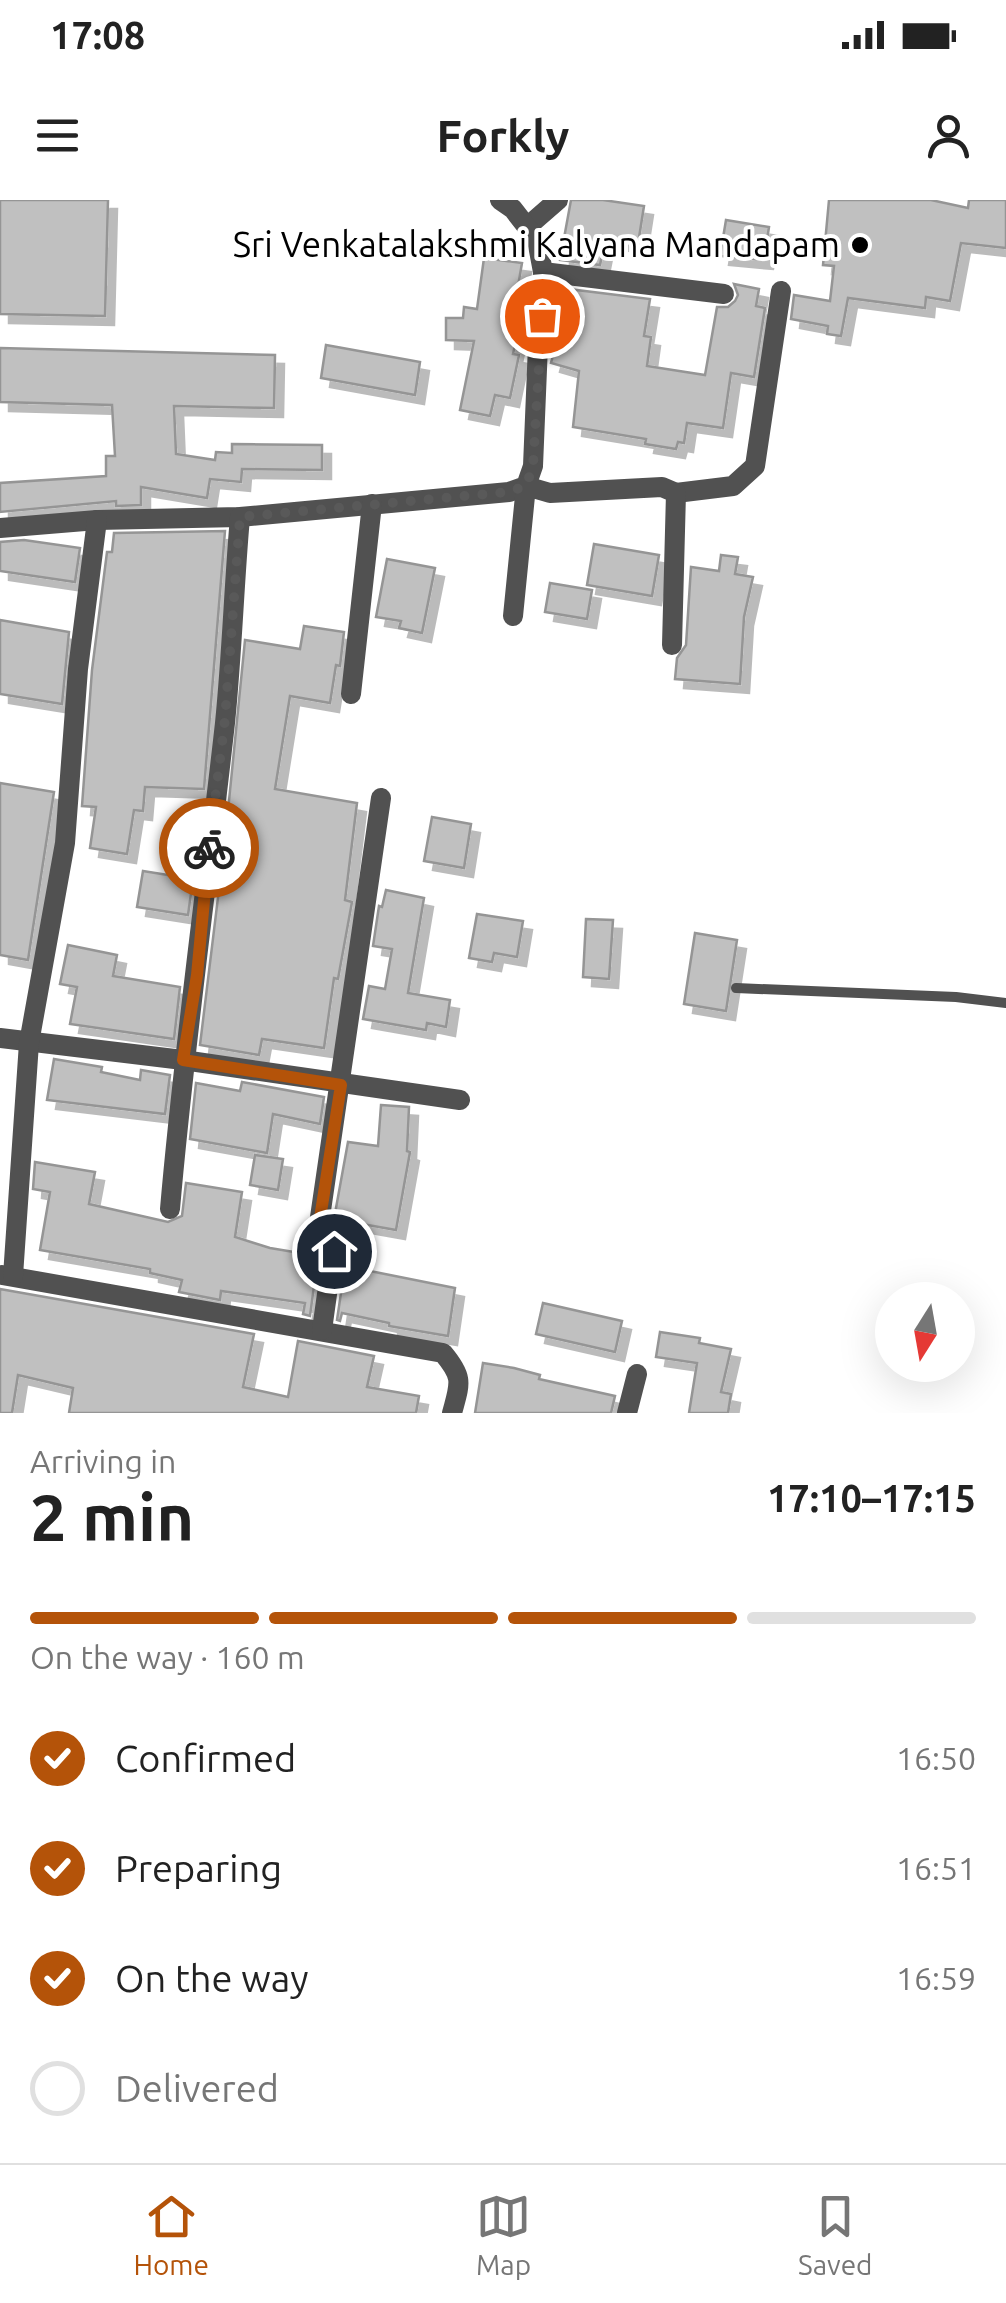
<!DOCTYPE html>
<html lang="en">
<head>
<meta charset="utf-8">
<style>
	:root { --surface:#fff; --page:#f2f2f2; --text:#222; --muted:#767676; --line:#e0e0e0; --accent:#b45309 }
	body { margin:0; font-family:Ubuntu,sans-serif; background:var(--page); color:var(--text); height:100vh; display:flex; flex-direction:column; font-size:38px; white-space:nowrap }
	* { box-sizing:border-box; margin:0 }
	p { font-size:32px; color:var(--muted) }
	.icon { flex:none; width:55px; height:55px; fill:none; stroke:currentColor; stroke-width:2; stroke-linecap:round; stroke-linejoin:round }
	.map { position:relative; height:1213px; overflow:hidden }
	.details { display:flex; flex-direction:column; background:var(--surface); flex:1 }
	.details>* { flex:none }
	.needle { width:65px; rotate:191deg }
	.controls { position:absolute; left:875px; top:1082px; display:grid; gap:20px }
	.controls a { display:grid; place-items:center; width:100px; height:100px; border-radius:50%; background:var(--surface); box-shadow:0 10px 40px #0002; font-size:50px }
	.pin { position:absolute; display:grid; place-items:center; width:85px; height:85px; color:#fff; margin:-42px; border:5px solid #fff; border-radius:50%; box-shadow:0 2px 10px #0007 }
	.courier { position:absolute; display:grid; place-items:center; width:100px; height:100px; margin:-50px; border:8px solid #b45309; border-radius:50%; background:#fff; color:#222; box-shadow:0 2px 12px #0007 }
	.summary em { font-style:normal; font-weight:700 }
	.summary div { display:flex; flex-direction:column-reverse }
	.summary { display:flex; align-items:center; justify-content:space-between; height:170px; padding:0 30px }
	h1 { font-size:65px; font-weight:700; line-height:75px }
	.bar { display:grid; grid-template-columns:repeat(4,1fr); gap:15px 10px; align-content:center; height:120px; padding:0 30px }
	.bar i { height:12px; border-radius:8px; background:var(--line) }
	.bar .active { background:var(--accent) }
	.bar p { grid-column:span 4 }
	ol { padding:0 30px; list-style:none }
	li { display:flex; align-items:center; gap:30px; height:110px }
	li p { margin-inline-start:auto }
	li .icon { padding:10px; border-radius:50%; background:var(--accent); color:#fff; stroke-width:4 }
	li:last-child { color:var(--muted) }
	li i { width:55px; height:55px; border:5px solid var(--line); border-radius:50% }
	.status { display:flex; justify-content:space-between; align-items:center; height:70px; padding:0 50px; background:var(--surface); direction:ltr }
	.status svg { height:28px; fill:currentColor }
	header { display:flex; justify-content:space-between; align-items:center; height:130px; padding:0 30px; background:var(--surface); font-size:45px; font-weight:700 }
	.tab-bar { display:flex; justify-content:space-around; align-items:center; height:140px; border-top:2px solid var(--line); background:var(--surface); font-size:28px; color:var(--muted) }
	.tab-bar a { display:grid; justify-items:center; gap:5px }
	.tab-bar .active { color:var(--accent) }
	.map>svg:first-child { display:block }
</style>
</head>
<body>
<div class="status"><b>17:08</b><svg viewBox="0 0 49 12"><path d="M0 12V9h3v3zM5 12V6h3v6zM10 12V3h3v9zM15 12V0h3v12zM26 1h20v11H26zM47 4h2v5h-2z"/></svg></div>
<header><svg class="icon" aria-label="menu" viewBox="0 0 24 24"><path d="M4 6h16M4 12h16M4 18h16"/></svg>Forkly<svg class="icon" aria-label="person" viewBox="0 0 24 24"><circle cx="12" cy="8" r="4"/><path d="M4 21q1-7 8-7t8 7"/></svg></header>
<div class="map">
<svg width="1006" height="1213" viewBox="0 0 1006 1213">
	<defs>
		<filter id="shadow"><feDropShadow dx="9" dy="9" stdDeviation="0" flood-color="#0004"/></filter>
	</defs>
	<rect width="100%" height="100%" fill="#fff"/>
	<g fill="#c0c0c0" stroke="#959595" stroke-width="2.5" filter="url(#shadow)">
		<polygon points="0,0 108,0 105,116 0,114"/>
		<polygon points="571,0 603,0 644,6 638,44 605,40 600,65 560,60"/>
		<polygon points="829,0 931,0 968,8 969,0 1006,0 1006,48 961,43 950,101 926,97 925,108 848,98 841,136 827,134 828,126 791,119 794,95 830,101 834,66 823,65"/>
		<polygon points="726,20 769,27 764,60 720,56"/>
		<polygon points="484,58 522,63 513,115 521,117 513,154 519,155 510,198 495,195 490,216 460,210 474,141 446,140 446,118 463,118 464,107 477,109"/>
		<polygon points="734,84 759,89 756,106 765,108 754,177 731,173 723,228 687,223 684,243 678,242 676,249 645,244 646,239 573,227 579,171 551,163 567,102 558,101 560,88 650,99 644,136 651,137 647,166 705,175 717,107 728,107 735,101 738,95"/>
		<polygon points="326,145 420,162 415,195 321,178"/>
		<polygon points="0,148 275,155 274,208 174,206 176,254 215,260 216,252 232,253 232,244 322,245 322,270 242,269 241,282 210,279 207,298 141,287 141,305 116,306 116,301 0,312 0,283 106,276 106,256 115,256 112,205 0,202"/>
		<polygon points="225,331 204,589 145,587 143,611 134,610 127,654 90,648 96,607 82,606 92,470 107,352 112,352 114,333"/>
		<polygon points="24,340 80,348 75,382 0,371 0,342"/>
		<polygon points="594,344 659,355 652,396 587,385"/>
		<polygon points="721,355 738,357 735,374 753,377 744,417 740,484 675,479 677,458 686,445 691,367 719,371"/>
		<polygon points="387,359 435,368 422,433 399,428 401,421 376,417"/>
		<polygon points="550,383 592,390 587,419 545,412"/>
		<polygon points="0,420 69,432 62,504 0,494"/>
		<polygon points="304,426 344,432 340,466 336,465 330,503 290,496 275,589 357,603 345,700 352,702 338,779 334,778 324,848 262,839 259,855 200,845 220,681 230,683 238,633 226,631 245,440 300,449"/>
		<polygon points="0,583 54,592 28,760 0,755"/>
		<polygon points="432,617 471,624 464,668 424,661"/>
		<polygon points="143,671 193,679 188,715 137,707"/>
		<polygon points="386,690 424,698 408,793 450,800 446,827 427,823 426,830 363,819 369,786 385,789 392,749 373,746 379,706 382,707"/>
		<polygon points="477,714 523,721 517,757 494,753 492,762 469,758"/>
		<polygon points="586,719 613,720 609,779 583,777"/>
		<polygon points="695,733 737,740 726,811 684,804"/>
		<polygon points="68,745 117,755 113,776 180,787 174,839 70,824 77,787 60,784"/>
		<polygon points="54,859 102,867 101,872 140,880 141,870 170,875 165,914 47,900"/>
		<polygon points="242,882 324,897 320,924 273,914 267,953 190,939 196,883 240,891"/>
		<polygon points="381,905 409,907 407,951 410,952 396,1030 334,1019 348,942 378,946"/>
		<polygon points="255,955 283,959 278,990 250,985"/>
		<polygon points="35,962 95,972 89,1004 168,1022 182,1016 186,983 242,992 235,1037 270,1048 318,1056 310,1116 303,1114 305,1103 221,1091 220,1100 179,1092 182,1080 150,1073 150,1069 40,1050 50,992 33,989"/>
		<polygon points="345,1066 455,1088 448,1136 389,1126 389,1123 342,1113 340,1121 337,1120"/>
		<polygon points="0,1089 254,1134 243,1187 288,1197 298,1141 374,1156 367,1187 419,1196 416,1213 69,1213 73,1188 18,1175 12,1213 0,1213"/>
		<polygon points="543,1103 622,1121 615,1152 536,1134"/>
		<polygon points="660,1132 700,1138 699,1143 731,1149 721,1192 731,1194 728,1213 689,1213 697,1163 656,1157"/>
		<polygon points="483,1163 514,1168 540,1175 539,1179 615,1196 611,1213 475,1213"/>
	</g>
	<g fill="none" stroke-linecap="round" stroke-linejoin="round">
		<polyline stroke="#515151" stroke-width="10" points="736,788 956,797 1006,803"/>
		<g stroke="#515151" stroke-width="20">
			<polyline points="527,27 558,0"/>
			<polyline points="543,72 724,94"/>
			<polyline points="676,293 733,286 755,266 781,91"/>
			<polyline points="0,328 97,320 240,317 509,292 526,286 533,266 538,145 546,88 537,40 513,9 500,0"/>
			<polyline points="513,416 526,286 550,293 662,287 676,293 672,445"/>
			<polyline points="351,494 372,304"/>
			<polyline points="0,838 183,860 460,900"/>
			<path d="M170 1009C184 846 207 685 225 523 232 454 234 385 240 317"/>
			<path d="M2 1075 443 1153C464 1178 460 1183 452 1213"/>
			<polyline points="13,1076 29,843 65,643 78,469 97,320"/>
			<polyline points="322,1130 333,1051 318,1031 381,598"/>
			<polyline points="627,1213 637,1174"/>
		</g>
	</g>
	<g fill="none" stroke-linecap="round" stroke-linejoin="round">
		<polyline stroke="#595959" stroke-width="10" stroke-dasharray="0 18" points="209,648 225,519 240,317 508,292 526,286 533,266 542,116"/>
		<polyline stroke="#b45309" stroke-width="12" points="209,648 197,775 183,860 341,885 318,1031 334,1051"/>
	</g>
	<circle fill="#000" stroke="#fff" stroke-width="4" cx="860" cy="45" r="10"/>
	<g text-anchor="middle" stroke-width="8" stroke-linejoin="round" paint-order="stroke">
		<g font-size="35" fill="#000" stroke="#fff" text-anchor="end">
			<text x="840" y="57">Sri Venkatalakshmi Kalyana Mandapam</text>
		</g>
	</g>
</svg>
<div class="controls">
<a><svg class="needle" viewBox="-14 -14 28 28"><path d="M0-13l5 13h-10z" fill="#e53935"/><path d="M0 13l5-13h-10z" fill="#767676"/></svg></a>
</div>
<div class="pin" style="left:542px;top:116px;background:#ea580c"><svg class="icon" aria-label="bag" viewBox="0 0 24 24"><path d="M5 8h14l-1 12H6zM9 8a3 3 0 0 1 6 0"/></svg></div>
<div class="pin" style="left:334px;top:1051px;background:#1f2937"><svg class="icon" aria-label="home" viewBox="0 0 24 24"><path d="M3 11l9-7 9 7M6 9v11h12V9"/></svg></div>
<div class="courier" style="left:209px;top:648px"><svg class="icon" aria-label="bike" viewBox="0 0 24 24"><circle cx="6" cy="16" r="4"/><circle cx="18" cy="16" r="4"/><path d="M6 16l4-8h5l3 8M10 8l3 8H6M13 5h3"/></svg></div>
</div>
<section class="details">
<div class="summary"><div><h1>2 min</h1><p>Arriving in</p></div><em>17:10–17:15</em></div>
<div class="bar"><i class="active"></i><i class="active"></i><i class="active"></i><i></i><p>On the way · 160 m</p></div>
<ol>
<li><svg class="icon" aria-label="check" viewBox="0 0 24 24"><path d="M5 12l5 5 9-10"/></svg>Confirmed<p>16:50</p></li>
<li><svg class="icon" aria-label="check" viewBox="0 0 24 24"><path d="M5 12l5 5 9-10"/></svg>Preparing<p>16:51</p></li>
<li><svg class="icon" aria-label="check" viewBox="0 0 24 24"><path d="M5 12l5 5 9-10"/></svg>On the way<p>16:59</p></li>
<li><i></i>Delivered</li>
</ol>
</section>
<nav class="tab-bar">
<a class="active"><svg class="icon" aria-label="home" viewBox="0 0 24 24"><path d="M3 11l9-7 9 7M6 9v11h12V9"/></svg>Home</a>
<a><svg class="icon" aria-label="map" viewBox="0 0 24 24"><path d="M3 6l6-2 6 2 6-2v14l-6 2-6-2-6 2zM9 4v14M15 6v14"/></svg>Map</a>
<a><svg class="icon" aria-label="saved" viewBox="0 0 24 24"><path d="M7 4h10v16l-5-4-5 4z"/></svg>Saved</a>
</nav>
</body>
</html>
